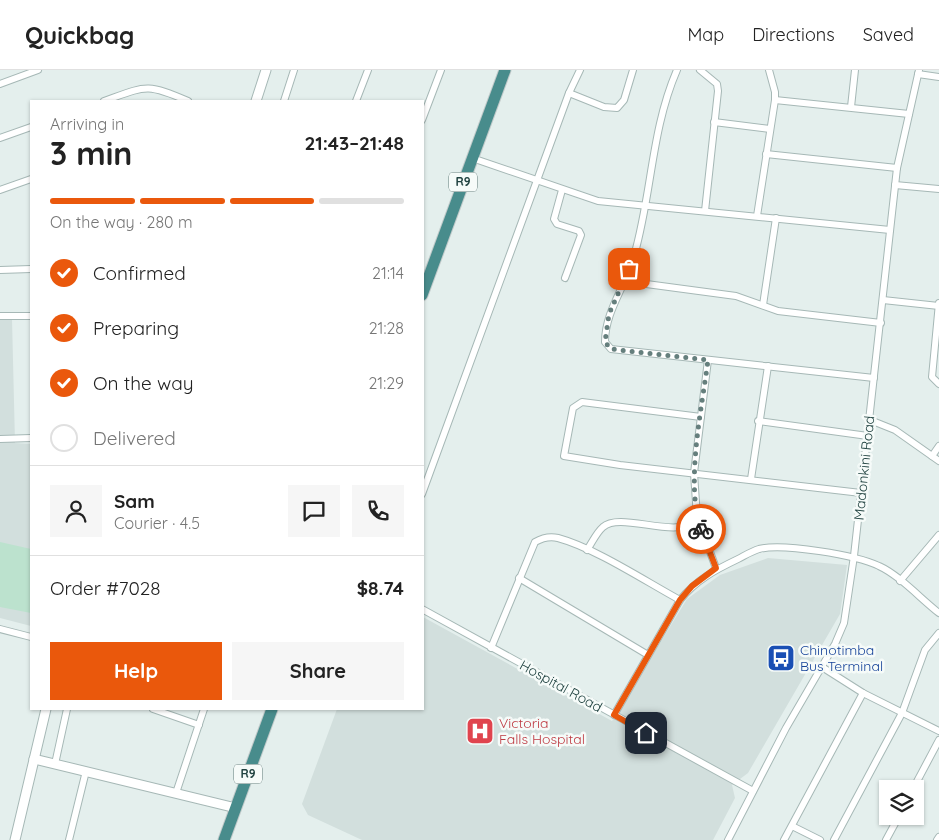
<!DOCTYPE html>
<html lang="en">
<head>
<meta charset="utf-8">
<style>
	:root { --surface:#fff; --page:#f6f6f6; --text:#222; --muted:#767676; --line:#e0e0e0; --accent:#ea580c }
	body { margin:0; font-family:Quicksand,sans-serif; background:var(--page); color:var(--text); height:100vh; display:flex; flex-direction:column; font-size:19px; white-space:nowrap }
	* { box-sizing:border-box; margin:0 }
	p { font-size:16px; color:var(--muted) }
	.icon { flex:none; width:28px; height:28px; fill:none; stroke:currentColor; stroke-width:2; stroke-linecap:round; stroke-linejoin:round }
	.map { position:relative; flex:1; overflow:hidden }
	.panel { position:absolute; left:30px; top:30px; width:394px; height:610px; display:flex; flex-direction:column; background:var(--surface); border-radius:0px; box-shadow:0 1px 4px #0004 }
	.panel>* { flex:none }
	.fabs { position:absolute; left:879px; top:710px; display:grid; gap:10px }
	.fabs a { display:grid; place-items:center; width:45px; height:45px; border-radius:0px; background:var(--surface); box-shadow:0 1px 4px #0004; font-size:25px }
	.pin { position:absolute; display:grid; place-items:center; width:42px; height:42px; color:#fff; margin:-21px; border-radius:10px; box-shadow:0 2px 8px #0006 }
	.courier { position:absolute; display:grid; place-items:center; width:50px; height:50px; margin:-25px; border:4px solid #ea580c; border-radius:50%; background:#fff; color:#222; box-shadow:0 1px 6px #0007 }
	.headline em { font-style:normal; font-weight:700 }
	.headline div { display:flex; flex-direction:column-reverse }
	.headline { display:flex; align-items:center; justify-content:space-between; height:85px; padding:0 20px }
	h1 { font-size:32px; font-weight:700; line-height:38px }
	.bar { display:grid; grid-template-columns:repeat(4,1fr); gap:8px 5px; align-content:center; height:60px; padding:0 20px }
	.bar i { height:6px; border-radius:4px; background:var(--line) }
	.bar .active { background:var(--accent) }
	.bar p { grid-column:span 4 }
	.line { display:flex; align-items:center; gap:12px; padding:0 20px; border-top:1px solid var(--line) }
	.line div { flex:1 }
	.round { display:grid; place-items:center; flex:none; width:52px; height:52px; border-radius:0px; background:var(--page) }
	ol { padding:0 20px; list-style:none }
	li { display:flex; align-items:center; gap:15px; height:55px }
	li p { margin-inline-start:auto }
	li .icon { padding:5px; border-radius:50%; background:var(--accent); color:#fff; stroke-width:4 }
	li:last-child { color:var(--muted) }
	li i { width:28px; height:28px; border:2px solid var(--line); border-radius:50% }
	.cta { display:flex; gap:10px; margin-top:auto; padding:10px 20px }
	.cta a { flex:1; height:58px; border-radius:0px; background:var(--accent); color:#fff; font-size:20px; font-weight:700; line-height:58px; text-align:center }
	.cta a+a { background:var(--page); color:var(--text) }
	header { display:flex; align-items:center; gap:30px; box-sizing:border-box; height:70px; padding:0 25px; background:var(--surface); border-bottom:1px solid var(--line) }
	header strong { font-size:24px }
	nav { display:flex; gap:28px; margin-inline-start:auto; font-size:18px }
	.map>svg:first-child { display:block }
</style>
</head>
<body>
<header>
<strong>Quickbag</strong>
<nav><a>Map</a><a>Directions</a><a>Saved</a></nav>
</header>
<div class="map">
<svg width="939" height="770" viewBox="0 0 939 770">
	<rect width="100%" height="100%" fill="#e4efed"/>
	<g fill="#d2dfdd">
		<polygon points="0,249 12,249 15,373 31,374 31,556 0,548"/>
		<polygon points="768,488 847,495 840,544 748,703 732,715 735,728 713,770 362,770 308,745 302,734 337,639 422,639 423,547 612,651 687,529 720,505"/>
	</g>
	<polygon fill="#bce2ce" points="0,472 31,479 31,543 0,537"/>
	<g fill="none" stroke-linecap="round" stroke-linejoin="round">
		<defs>
			<g id="minor">
				<path d="M677 0C651 60 652 124 634 186 626 216 605 241 605 272L611 279 874 308"/>
				<polyline points="700,0 717,14 718,21 705,141"/>
				<polyline points="918,4 939,7"/>
				<polyline points="0,14 38,0"/>
				<polyline points="569,23 604,37 617,38 624,30 633,0"/>
				<polyline points="775,30 909,44"/>
				<path d="M104 31C146 16 146 13 188 31"/>
				<polyline points="284,31 294,0"/>
				<polyline points="356,31 368,0"/>
				<polyline points="851,37 855,0"/>
				<polyline points="422,50 441,0"/>
				<polyline points="714,52 770,59"/>
				<polyline points="0,68 31,57"/>
				<polyline points="766,84 897,98"/>
				<polyline points="472,88 598,131 890,160"/>
				<polyline points="895,115 939,119"/>
				<polyline points="0,120 31,109"/>
				<polyline points="562,120 554,149 557,154 579,161 581,165 565,208"/>
				<polyline points="757,146 775,30 775,22 769,0"/>
				<polyline points="0,200 31,199"/>
				<polyline points="624,211 736,226 778,241 881,253"/>
				<polyline points="883,230 939,236"/>
				<polyline points="939,233 932,307 939,314"/>
				<polyline points="763,235 776,148"/>
				<polyline points="0,246 31,246"/>
				<polyline points="708,290 694,403 697,447 716,498"/>
				<polyline points="701,347 582,332 573,338 564,386 620,395 861,423"/>
				<polyline points="870,350 895,360 939,391"/>
				<polyline points="758,351 868,366"/>
				<polyline points="0,369 31,368"/>
				<polyline points="932,386 939,376"/>
				<polyline points="751,409 768,296"/>
				<polyline points="422,424 569,23 580,0"/>
				<path d="M587 480C592 473 596 463 603 457 621 440 682 473 697 447"/>
				<polyline points="519,508 648,585"/>
				<polyline points="900,511 939,465"/>
				<polyline points="422,539 753,721"/>
				<polyline points="0,559 31,567"/>
				<path d="M491 578 535 472C542 468 550 466 558 468 595 478 645 511 680 530"/>
				<polyline points="822,597 863,623 939,661"/>
				<polyline points="153,639 199,655"/>
				<path d="M614 645 680 530C696 510 715 500 738 489 744 486 752 481 759 479 783 473 856 485 879 496 899 505 921 529 939 543"/>
				<polyline points="55,694 67,639"/>
				<polyline points="913,719 939,670"/>
				<polyline points="176,723 204,639"/>
				<polyline points="792,756 820,770"/>
				<polyline points="69,770 86,701"/>
				<polyline points="728,770 786,658 835,574 844,553 854,486 897,98 919,0"/>
				<polyline points="784,770 863,623"/>
				<polyline points="834,770 902,643 925,580 939,563"/>
				<polyline points="886,770 899,746"/>
				<polyline points="937,770 939,767"/>
			</g>
			<g id="tertiary">
				<polyline points="256,31 266,0"/>
				<polyline points="34,689 236,738"/>
				<polyline points="15,770 46,639"/>
			</g>
			<g id="trunk">
				<polyline points="422,225 505,0"/>
				<polyline points="224,770 272,639"/>
			</g>
		</defs>
		<use href="#minor" stroke="#a6b8b6" stroke-width="8"/>
		<use href="#tertiary" stroke="#a6b8b6" stroke-width="11"/>
		<use href="#trunk" stroke="#c1caca" stroke-width="13"/>
		<use href="#minor" stroke="#fff" stroke-width="6"/>
		<use href="#tertiary" stroke="#fff" stroke-width="9"/>
		<use href="#trunk" stroke="#488c8c" stroke-width="11"/>
	</g>
	<g fill="none" stroke-linecap="round" stroke-linejoin="round">
		<path stroke="#657f7d" stroke-width="5" stroke-dasharray="0 9" d="M629 199 609 244 605 272 611 279 708 290C702 338 685 414 701 459"/>
		<polyline stroke="#ea580c" stroke-width="6" points="646,663 614,645 680,530 692,516 716,498 701,459"/>
	</g>
	<defs>
		<symbol id="bus-square" viewBox="-11 -11 22 22"><rect x="-9" y="-9" width="18" height="18" rx="4" fill="#1a4fb4" stroke="#f6fbf9"/><path d="M-5-6H5V4H4V6H2V4H-2V6H-4V4H-5ZM-3.5-4V0h7V-4ZM-3.5 1.2v1.5H-2V1.2ZM2 1.2v1.5H3.5V1.2Z" fill="#fff"/></symbol>
		<symbol id="hospital-square" viewBox="-11 -11 22 22"><rect x="-9" y="-9" width="18" height="18" rx="4" fill="#e0444e" stroke="#f6fbf9"/><path d="M-5-5h3v3.5h4V-5h3V5h-3V1.5h-4V5h-3Z" fill="#fff"/></symbol>
	</defs>
	<g fill-rule="evenodd">
		<use href="#bus-square" x="765" y="572" width="32" height="32"/>
		<use href="#hospital-square" x="464" y="645" width="32" height="32"/>
	</g>
	<g text-anchor="middle" stroke-width="5" stroke-linejoin="round" paint-order="stroke">
		<g fill="#f6fbf9" stroke="#617a78" stroke-width="1">
			<rect x="449" y="102.5" width="28" height="19" rx="4"/>
			<rect x="234" y="694.5" width="28" height="19" rx="4"/>
		</g>
		<g font-size="12" font-weight="bold" fill="#214341">
			<text x="463" y="116">R9</text>
			<text x="248" y="708">R9</text>
		</g>
		<g font-size="14" fill="#214341" stroke="#f6fbf9">
			<text transform="translate(864 398) rotate(-84)" y="5">Madonkini Road</text>
			<text transform="translate(561 616) rotate(29)" y="5">Hospital Road</text>
		</g>
		<g font-size="14" fill="#164399" stroke="#f6fbf9" text-anchor="start">
			<text x="800" y="585">Chinotimba<tspan x="800" dy="16">Bus Terminal</tspan></text>
		</g>
		<g font-size="14" fill="#be3a42" stroke="#f6fbf9" text-anchor="start">
			<text x="499" y="658">Victoria<tspan x="499" dy="16">Falls Hospital</tspan></text>
		</g>
	</g>
</svg>
<div class="fabs">
<a><svg class="icon" aria-label="layers" viewBox="0 0 24 24"><path d="M12 4l9 5-9 5-9-5zM3 14l9 5 9-5"/></svg></a>
</div>
<div class="pin" style="left:629px;top:199px;background:#ea580c"><svg class="icon" aria-label="bag" viewBox="0 0 24 24"><path d="M5 8h14l-1 12H6zM9 8a3 3 0 0 1 6 0"/></svg></div>
<div class="pin" style="left:646px;top:663px;background:#1f2937"><svg class="icon" aria-label="home" viewBox="0 0 24 24"><path d="M3 11l9-7 9 7M6 9v11h12V9"/></svg></div>
<div class="courier" style="left:701px;top:459px"><svg class="icon" aria-label="bike" viewBox="0 0 24 24"><circle cx="6" cy="16" r="4"/><circle cx="18" cy="16" r="4"/><path d="M6 16l4-8h5l3 8M10 8l3 8H6M13 5h3"/></svg></div>
<section class="panel">
<div class="headline"><div><h1>3 min</h1><p>Arriving in</p></div><em>21:43–21:48</em></div>
<div class="bar"><i class="active"></i><i class="active"></i><i class="active"></i><i></i><p>On the way · 280 m</p></div>
<ol>
<li><svg class="icon" aria-label="check" viewBox="0 0 24 24"><path d="M5 12l5 5 9-10"/></svg>Confirmed<p>21:14</p></li>
<li><svg class="icon" aria-label="check" viewBox="0 0 24 24"><path d="M5 12l5 5 9-10"/></svg>Preparing<p>21:28</p></li>
<li><svg class="icon" aria-label="check" viewBox="0 0 24 24"><path d="M5 12l5 5 9-10"/></svg>On the way<p>21:29</p></li>
<li><i></i>Delivered</li>
</ol>
<div class="line" style="height:90px"><a class="round"><svg class="icon" aria-label="person" viewBox="0 0 24 24"><circle cx="12" cy="8" r="4"/><path d="M4 21q1-7 8-7t8 7"/></svg></a><div><b>Sam</b><p>Courier · 4.5</p></div><a class="round"><svg class="icon" aria-label="chat" viewBox="0 0 24 24"><path d="M4 5h16v11H9l-5 4z"/></svg></a><a class="round"><svg class="icon" aria-label="phone" viewBox="0 0 24 24"><path d="M5 4h4l2 5-3 2q2 4 5 5l2-3 5 2v4C11 20 4 13 5 4z"/></svg></a></div>
<div class="line" style="height:65px"><div>Order #7028</div><b>$8.74</b></div>
<div class="cta"><a>Help</a><a>Share</a></div>
</section>
</div>
</body>
</html>
